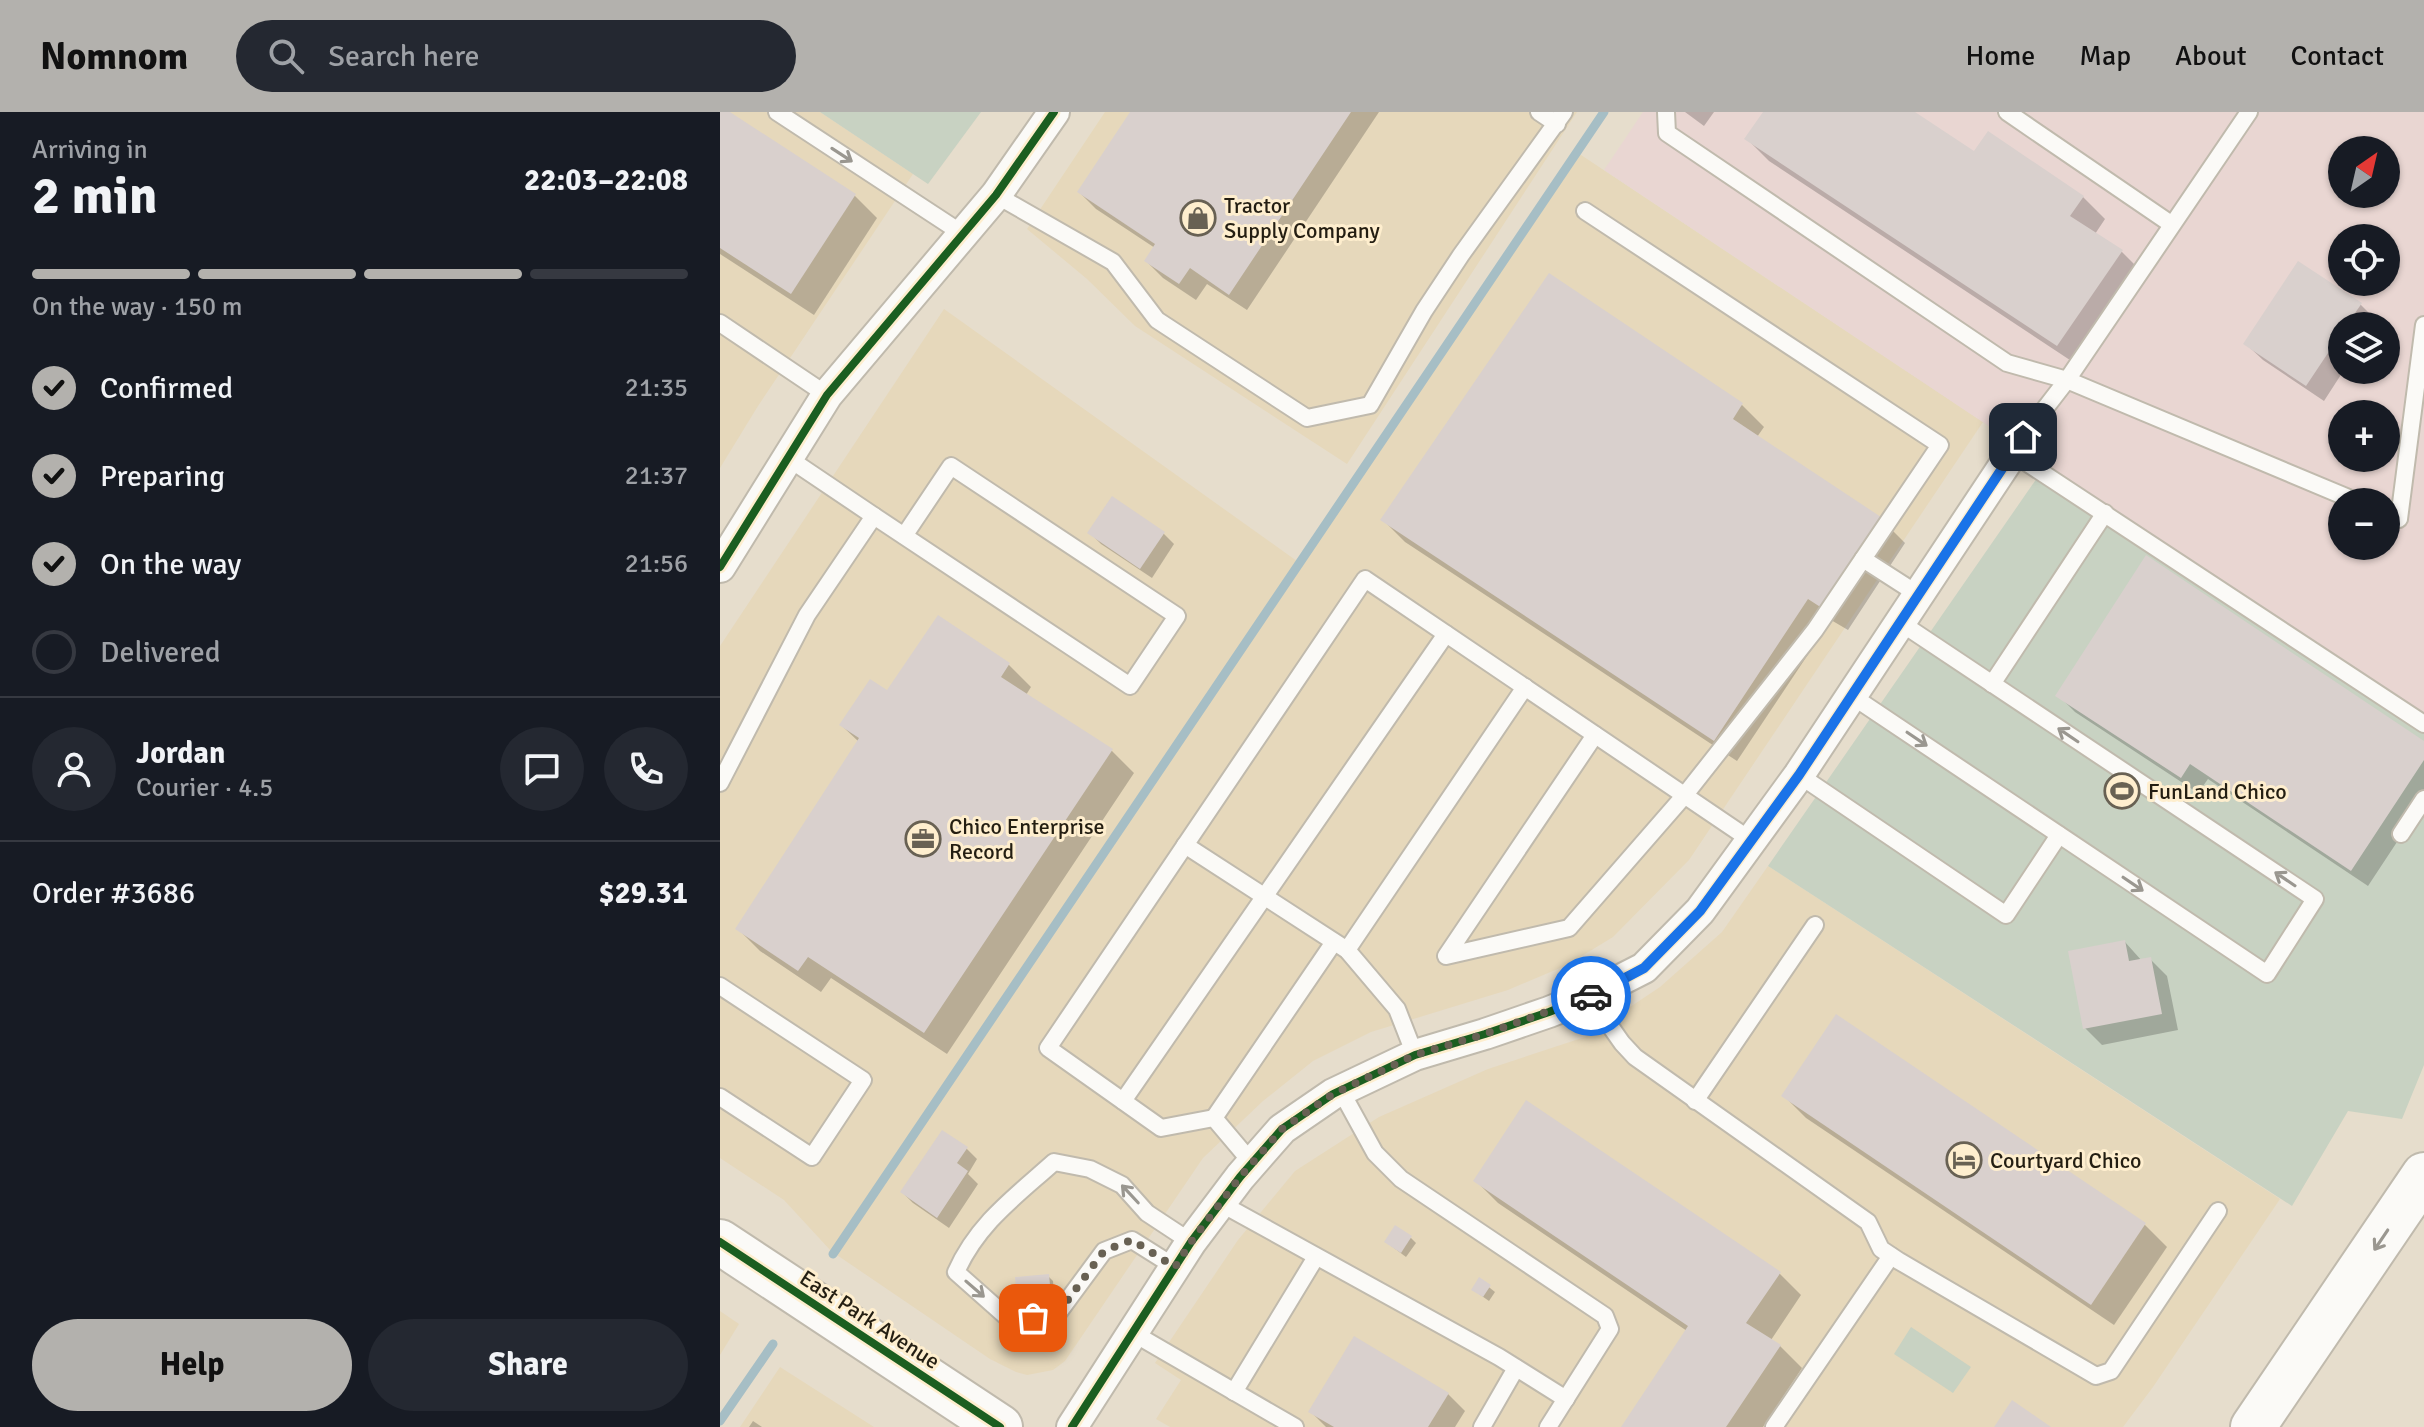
<!DOCTYPE html>
<html lang="en">
<head>
<meta charset="utf-8">
<style>
	:root { --surface:#171b24; --page:#242831; --text:#f1f3f6; --muted:#9ea1a6; --line:#363941; --accent:#b3b1ad }
	body { margin:0; font-family:Signika,sans-serif; background:var(--page); color:var(--text); height:100vh; display:flex; flex-direction:column; font-size:30px; white-space:nowrap }
	* { box-sizing:border-box; margin:0 }
	p { font-size:26px; color:var(--muted) }
	.icon { flex:none; width:44px; height:44px; fill:none; stroke:currentColor; stroke-width:2; stroke-linecap:round; stroke-linejoin:round }
	.map { position:relative; flex:1; overflow:hidden }
	.details { display:flex; flex-direction:column; background:var(--surface); width:720px }
	.details>* { flex:none }
	.needle { width:52px; rotate:34deg }
	.controls { position:absolute; left:1608px; top:24px; display:grid; gap:16px }
	.controls a { display:grid; place-items:center; width:72px; height:72px; border-radius:50%; background:var(--surface); box-shadow:0 2px 6px #0004; font-size:40px }
	.pin { position:absolute; display:grid; place-items:center; width:68px; height:68px; color:#fff; margin:-34px; border-radius:16px; box-shadow:0 4px 12px #0006 }
	.courier { position:absolute; display:grid; place-items:center; width:80px; height:80px; margin:-40px; border:6px solid #1a73e8; border-radius:50%; background:#fff; color:#222; box-shadow:0 2px 10px #0007 }
	.summary em { font-style:normal; font-weight:700 }
	.summary div { display:flex; flex-direction:column-reverse }
	.summary { display:flex; align-items:center; justify-content:space-between; height:136px; padding:0 32px }
	h1 { font-size:52px; font-weight:700; line-height:60px }
	.bar { display:grid; grid-template-columns:repeat(4,1fr); gap:12px 8px; align-content:center; height:96px; padding:0 32px }
	.bar i { height:10px; border-radius:6px; background:var(--line) }
	.bar .current { background:var(--accent) }
	.bar p { grid-column:span 4 }
	.line { display:flex; align-items:center; gap:20px; padding:0 32px; border-top:2px solid var(--line) }
	.line div { flex:1 }
	.round { display:grid; place-items:center; flex:none; width:84px; height:84px; border-radius:42px; background:var(--page) }
	ol { padding:0 32px; list-style:none }
	li { display:flex; align-items:center; gap:24px; height:88px }
	li p { margin-inline-start:auto }
	li .icon { padding:8px; border-radius:50%; background:var(--accent); color:#111; stroke-width:4 }
	li:last-child { color:var(--muted) }
	li i { width:44px; height:44px; border:4px solid var(--line); border-radius:50% }
	.action { display:flex; gap:16px; margin-top:auto; padding:16px 32px }
	.action a { flex:1; height:92px; border-radius:48px; background:var(--accent); color:#111; font-size:32px; font-weight:700; line-height:92px; text-align:center }
	.action a+a { background:var(--page); color:var(--text) }
	header { display:flex; align-items:center; gap:48px; box-sizing:border-box; height:112px; padding:0 40px; background:var(--accent); color:#111 }
	header strong { font-size:38px }
	nav { display:flex; gap:44px; margin-inline-start:auto; font-size:28px }
	.search { width:560px; height:72px; background:var(--page); display:flex; align-items:center; gap:20px; box-sizing:border-box; padding:0 28px; border-radius:44px; color:var(--muted); font-size:30px }
	main { display:flex; flex:1; min-height:0 }
	.map>svg:first-child { display:block }
</style>
</head>
<body>
<header>
<strong>Nomnom</strong>
<div class="search"><svg class="icon" aria-label="search" viewBox="0 0 24 24"><circle cx="10" cy="10" r="6"/><path d="M15 15l6 6"/></svg>Search here</div>
<nav><a>Home</a><a>Map</a><a>About</a><a>Contact</a></nav>
</header>
<main>
<section class="details">
<div class="summary"><div><h1>2 min</h1><p>Arriving in</p></div><em>22:03–22:08</em></div>
<div class="bar"><i class="current"></i><i class="current"></i><i class="current"></i><i></i><p>On the way · 150 m</p></div>
<ol>
<li><svg class="icon" aria-label="check" viewBox="0 0 24 24"><path d="M5 12l5 5 9-10"/></svg>Confirmed<p>21:35</p></li>
<li><svg class="icon" aria-label="check" viewBox="0 0 24 24"><path d="M5 12l5 5 9-10"/></svg>Preparing<p>21:37</p></li>
<li><svg class="icon" aria-label="check" viewBox="0 0 24 24"><path d="M5 12l5 5 9-10"/></svg>On the way<p>21:56</p></li>
<li><i></i>Delivered</li>
</ol>
<div class="line" style="height:144px"><a class="round"><svg class="icon" aria-label="person" viewBox="0 0 24 24"><circle cx="12" cy="8" r="4"/><path d="M4 21q1-7 8-7t8 7"/></svg></a><div><b>Jordan</b><p>Courier · 4.5</p></div><a class="round"><svg class="icon" aria-label="chat" viewBox="0 0 24 24"><path d="M4 5h16v11H9l-5 4z"/></svg></a><a class="round"><svg class="icon" aria-label="phone" viewBox="0 0 24 24"><path d="M5 4h4l2 5-3 2q2 4 5 5l2-3 5 2v4C11 20 4 13 5 4z"/></svg></a></div>
<div class="line" style="height:104px"><div>Order #3686</div><b>$29.31</b></div>
<div class="action"><a>Help</a><a>Share</a></div>
</section>
<div class="map">
<svg width="1704" height="1315" viewBox="0 0 1704 1315">
	<rect width="100%" height="100%" fill="#e6ddcc"/>
	<g fill="#e6d8bb">
		<polygon points="0,0 100,0 193,62 38,294 0,356"/>
		<polygon points="385,0 857,0 627,352 415,214 367,167 307,117"/>
		<polygon points="858,41 1263,310 969,748 893,825 847,853 788,878 651,920 593,949 543,989 483,1046 345,1249 333,1258 307,1263 296,1260 270,1247 111,1139 64,1088 0,1046 0,534 224,197 581,452"/>
		<polygon points="1048,754 1560,1087 1433,1275 1403,1315 450,1315 436,1307 461,1268 435,1251 518,1128 575,1059 659,1005 768,957 865,925 940,875 1002,820"/>
		<polygon points="0,1199 19,1212 0,1243"/>
		<polygon points="60,1255 154,1315 20,1315"/>
	</g>
	<path fill="#e9d6d2" fill-rule="evenodd" d="M923 0H1704V604L884 58ZM1622 38H1666V82H1622ZM1622 126H1666V170H1622ZM1622 214H1666V258H1622ZM1622 302H1666V346H1622ZM1622 390H1666V434H1622Z"/>
	<g fill="#c8d2c2">
		<polygon points="100,0 261,0 208,72"/>
		<polygon points="1326,353 1704,604 1704,953 1682,1007 1628,999 1572,1094 1048,754"/>
		<polygon points="1191,1215 1251,1255 1233,1281 1174,1242"/>
	</g>
	<g fill="#0003">
		<polygon points="0,0 7,0 135,84 157,106 94,203 0,142"/>
		<polygon points="413,0 659,0 527,198 487,172 476,188 443,166 426,149 435,136 376,97 359,80"/>
		<polygon points="965,0 994,0 984,14"/>
		<polygon points="1045,0 1191,0 1254,42 1363,85 1385,107 1375,122 1402,140 1424,162 1359,254 1049,49 1027,27"/>
		<polygon points="1640,192 1657,209 1654,214 1622,214 1622,258 1624,258 1604,289 1543,248 1526,232"/>
		<polygon points="1022,293 1044,315 1037,325 1163,409 1185,431 1128,518 1111,508 1017,649 685,430 663,408"/>
		<polygon points="370,421 443,421 454,432 432,466 381,432"/>
		<polygon points="219,506 289,553 311,575 306,583 392,639 414,661 227,942 111,866 101,880 40,839 18,817 139,630 121,613 168,581"/>
		<polygon points="1338,583 1704,632 1704,689 1648,774 1488,667 1478,681 1355,600"/>
		<polygon points="1405,830 1422,849 1430,847 1447,864 1458,918 1382,933 1365,916"/>
		<polygon points="1064,984 1425,1113 1447,1135 1394,1213 1086,1006"/>
		<polygon points="246,1036 257,1047 248,1062 258,1072 229,1116 193,1091 182,1080"/>
		<polygon points="756,1069 1059,1161 1081,1183 1051,1228 1060,1234 1082,1256 1043,1315 903,1315 967,1219 778,1091"/>
		<polygon points="691,1126 696,1131 686,1145 666,1130"/>
		<polygon points="328,1164 333,1169 335,1189 304,1192 299,1187"/>
		<polygon points="760,1168 775,1180 769,1189 759,1182"/>
		<polygon points="728,1282 745,1299 735,1315 606,1315 591,1300"/>
		<polygon points="33,1309 42,1315 29,1315"/>
	</g>
	<g fill="none" stroke-linecap="round" stroke-linejoin="round">
		<g stroke="#a6bec5" stroke-width="9">
			<polyline points="113,1142 884,0"/>
			<polyline points="0,1309 53,1232"/>
		</g>
	</g>
	<g fill="#d9d0cd">
		<polygon points="0,0 10,0 136,82 71,182 0,136"/>
		<polygon points="410,0 631,0 509,183 470,156 459,172 424,149 435,132 357,80"/>
		<polygon points="1043,0 1195,0 1254,39 1268,19 1364,84 1350,104 1403,138 1337,234 1024,27"/>
		<polygon points="1578,149 1642,191 1626,214 1622,214 1622,220 1586,274 1523,232"/>
		<polygon points="829,161 1023,291 1013,307 1164,407 1105,498 1088,487 994,629 660,408"/>
		<polygon points="392,384 445,420 420,457 367,421"/>
		<polygon points="1426,443 1704,629 1704,648 1631,759 1470,652 1461,666 1335,584"/>
		<polygon points="218,503 290,551 281,565 393,637 204,921 88,845 78,859 15,817 139,626 119,613 150,567 167,578"/>
		<polygon points="1405,828 1409,849 1431,845 1442,902 1363,917 1348,839"/>
		<polygon points="1116,902 1426,1111 1371,1193 1061,984"/>
		<polygon points="806,988 1061,1160 1026,1211 1061,1233 1006,1315 901,1315 968,1214 753,1069"/>
		<polygon points="222,1018 248,1035 237,1051 248,1059 217,1106 180,1080"/>
		<polygon points="675,1113 692,1124 681,1141 664,1130"/>
		<polygon points="329,1162 331,1185 297,1188 295,1165"/>
		<polygon points="759,1165 771,1173 763,1185 751,1178"/>
		<polygon points="634,1224 729,1281 708,1315 614,1315 588,1300"/>
		<polygon points="1292,1288 1331,1315 1274,1315"/>
	</g>
	<g fill="none" stroke-linecap="round" stroke-linejoin="round">
		<defs>
			<g id="service">
				<polyline points="57,0 243,122"/>
				<polyline points="819,0 837,12"/>
				<polyline points="946,0 947,21 1287,251 1347,268 1638,390"/>
				<polyline points="1287,0 1451,112"/>
				<polyline points="276,83 393,150 437,208 587,306 650,293 704,199 741,143 844,0"/>
				<polyline points="865,99 1220,333 1095,518 964,684 849,816 726,844 875,623"/>
				<polyline points="0,211 107,283"/>
				<polyline points="1303,325 1347,268 1529,0"/>
				<polyline points="1292,341 1704,612"/>
				<polyline points="68,346 154,404"/>
				<polyline points="1666,402 1679,407 1704,213"/>
				<polyline points="1143,447 1199,483"/>
				<polyline points="1272,572 1385,401"/>
				<polyline points="1132,584 1547,862 1595,787 1181,511"/>
				<polyline points="1079,663 1286,803 1339,723"/>
				<polyline points="0,671 87,503 154,404 410,574 457,504 231,354 184,424"/>
				<polyline points="1681,722 1704,687"/>
				<polyline points="465,733 627,838 677,897 695,943"/>
				<polyline points="627,838 805,575"/>
				<polyline points="0,874 143,968 92,1045 0,985"/>
				<polyline points="869,884 902,931 915,945 1148,1110 1161,1137 1179,1149 1376,1264 1391,1259 1498,1099"/>
				<polyline points="621,979 655,1041 681,1067 885,1204 890,1217 828,1315"/>
				<polyline points="403,989 726,522"/>
				<polyline points="975,989 1095,813"/>
				<polyline points="494,1006 614,830"/>
				<polyline points="532,1051 494,1006 441,1016 328,936 645,467 1032,729"/>
				<polyline points="500,1091 779,1245 846,1287"/>
				<path d="M455 1155 412 1128 384 1139 336 1204 289 1207 236 1160C258 1111 295 1085 334 1050L370 1057 402 1073 427 1101 471 1130"/>
				<polyline points="413,1221 575,1315"/>
				<polyline points="514,1280 596,1145"/>
				<polyline points="762,1315 796,1256"/>
				<polyline points="1054,1315 1171,1144"/>
			</g>
			<g id="minor">
				<polyline points="0,455 107,283 276,83 334,0"/>
				<polyline points="352,1315 471,1130 520,1065 562,1017 613,982 695,943 765,922 829,900 869,884 924,856 980,799 1079,663 1303,325"/>
			</g>
			<polyline id="secondary" points="0,1130 280,1315"/>
			<polyline id="motorway" points="1533,1315 1704,1063"/>
		</defs>
		<use href="#service" stroke="#c0baad" stroke-width="20"/>
		<use href="#minor" stroke="#c0baad" stroke-width="34"/>
		<use href="#secondary" stroke="#c0baad" stroke-width="48"/>
		<use href="#motorway" stroke="#c0baad" stroke-width="48"/>
		<use href="#service" stroke="#fbfaf7" stroke-width="16"/>
		<use href="#minor" stroke="#fbfaf7" stroke-width="30"/>
		<use href="#secondary" stroke="#fbfaf7" stroke-width="44"/>
		<use href="#motorway" stroke="#fbfaf7" stroke-width="44"/>
		<defs>
			<g id="cycleway">
				<polyline points="0,455 107,283 276,83 334,0"/>
				<polyline points="0,1130 280,1315"/>
				<polyline points="352,1315 471,1130 520,1065 562,1017 613,982 695,943 765,922 829,900 869,884 924,856 980,799 1079,663 1303,325"/>
			</g>
		</defs>
		<use href="#cycleway" stroke="#feeece" stroke-width="13"/>
		<use href="#cycleway" stroke="#1b5e20" stroke-width="8"/>
	</g>
	<defs><path id="oneway-shaft" d="M-6 0H5M1.5-3L5.5 0L1.5 3" fill="none" stroke-width="1.6" stroke-linecap="round" stroke-linejoin="round" transform="scale(2)"/></defs>
	<g stroke="#9a9790">
		<use href="#oneway-shaft" transform="translate(122 43) rotate(33)"/>
		<use href="#oneway-shaft" transform="translate(1348 623) rotate(-146)"/>
		<use href="#oneway-shaft" transform="translate(1197 627) rotate(34)"/>
		<use href="#oneway-shaft" transform="translate(1565 767) rotate(-146)"/>
		<use href="#oneway-shaft" transform="translate(1413 772) rotate(34)"/>
		<use href="#oneway-shaft" transform="translate(410 1082) rotate(-133)"/>
		<use href="#oneway-shaft" transform="translate(1661 1128) rotate(124)"/>
		<use href="#oneway-shaft" transform="translate(255 1177) rotate(41)"/>
	</g>
	<g fill="none" stroke-linecap="round" stroke-linejoin="round">
		<polyline stroke="#686153" stroke-width="8" stroke-dasharray="0 14.4" points="313,1206 336,1204 384,1139 412,1128 455,1155 471,1130 520,1065 562,1017 613,982 695,943 765,922 871,884"/>
		<polyline stroke="#1a73e8" stroke-width="10" points="871,884 924,856 980,799 1079,663 1303,325"/>
	</g>
	<defs>
		<symbol id="shop-ring" viewBox="-11 -11 22 22"><circle r="9.5" fill="#feeece" stroke="#686153" stroke-width="1.5"/><path d="M-5-2.5h2.3a2.7 3.5 0 0 1 5.4 0H5L5.5 6h-11ZM-1.5-2.5h3a1.5 2.3 0 0 0-3 0Z" fill="#686153"/></symbol>
		<symbol id="stadium-ring" viewBox="-11 -11 22 22"><circle r="9.5" fill="#feeece" stroke="#686153" stroke-width="1.5"/><path d="M0-5a6.5 5 0 1 0 0 10a6.5 5 0 1 0 0-10ZM-3.5-1.8h7v3.6h-7Z" fill="#686153"/></symbol>
		<symbol id="office-ring" viewBox="-11 -11 22 22"><circle r="9.5" fill="#feeece" stroke="#686153" stroke-width="1.5"/><path d="M-6-3h4V-5.5h4V-3h4V5H-6ZM-1-4.5V-3h2v-1.5ZM-6 0V1H6V0Z" fill="#686153"/></symbol>
		<symbol id="hotel-ring" viewBox="-11 -11 22 22"><circle r="9.5" fill="#feeece" stroke="#686153" stroke-width="1.5"/><path d="M-6-4.5h1.5V1H6V5H4.5V3h-9V5H-6ZM-4 0a1.8 1.8 0 1 1 3.6 0ZM.5 0V-2.5h3Q6-2.5 6 0Z" fill="#686153"/></symbol>
	</defs>
	<g fill-rule="evenodd">
		<use href="#shop-ring" x="458" y="86" width="40" height="40"/>
		<use href="#stadium-ring" x="1382" y="659" width="40" height="40"/>
		<use href="#office-ring" x="183" y="707" width="40" height="40"/>
		<use href="#hotel-ring" x="1224" y="1028" width="40" height="40"/>
	</g>
	<g text-anchor="middle" stroke-width="6" stroke-linejoin="round" paint-order="stroke">
		<g font-size="22" fill="#241e12" stroke="#feeece" text-anchor="start">
			<text x="504" y="101">Tractor<tspan x="504" dy="25">Supply Company</tspan></text>
			<text x="1428" y="687">FunLand Chico</text>
			<text x="229" y="722">Chico Enterprise<tspan x="229" dy="25">Record</tspan></text>
			<text x="1270" y="1056">Courtyard Chico</text>
		</g>
		<g font-size="22" fill="#241e12" stroke="#feeece">
			<text transform="translate(150 1207) rotate(33)" y="8">East Park Avenue</text>
		</g>
	</g>
</svg>
<div class="controls">
<a><svg class="needle" viewBox="-14 -14 28 28"><path d="M0-13l5 13h-10z" fill="#e53935"/><path d="M0 13l5-13h-10z" fill="#9ea1a6"/></svg></a>
<a><svg class="icon" aria-label="locate" viewBox="0 0 24 24"><circle cx="12" cy="12" r="6"/><path d="M12 2v4M12 18v4M2 12h4M18 12h4"/></svg></a>
<a><svg class="icon" aria-label="layers" viewBox="0 0 24 24"><path d="M12 4l9 5-9 5-9-5zM3 14l9 5 9-5"/></svg></a>
<a>+</a>
<a>−</a>
</div>
<div class="pin" style="left:313px;top:1206px;background:#ea580c"><svg class="icon" aria-label="bag" viewBox="0 0 24 24"><path d="M5 8h14l-1 12H6zM9 8a3 3 0 0 1 6 0"/></svg></div>
<div class="pin" style="left:1303px;top:325px;background:#1f2937"><svg class="icon" aria-label="home" viewBox="0 0 24 24"><path d="M3 11l9-7 9 7M6 9v11h12V9"/></svg></div>
<div class="courier" style="left:871px;top:884px"><svg class="icon" aria-label="car" viewBox="0 0 24 24"><path d="M5 17H2v-5l4-1 3-4h7l3 4 3 1v5h-3M9 17h6M6 11h13"/><circle cx="7" cy="17" r="2"/><circle cx="17" cy="17" r="2"/></svg></div>
</div>
</main>
</body>
</html>
